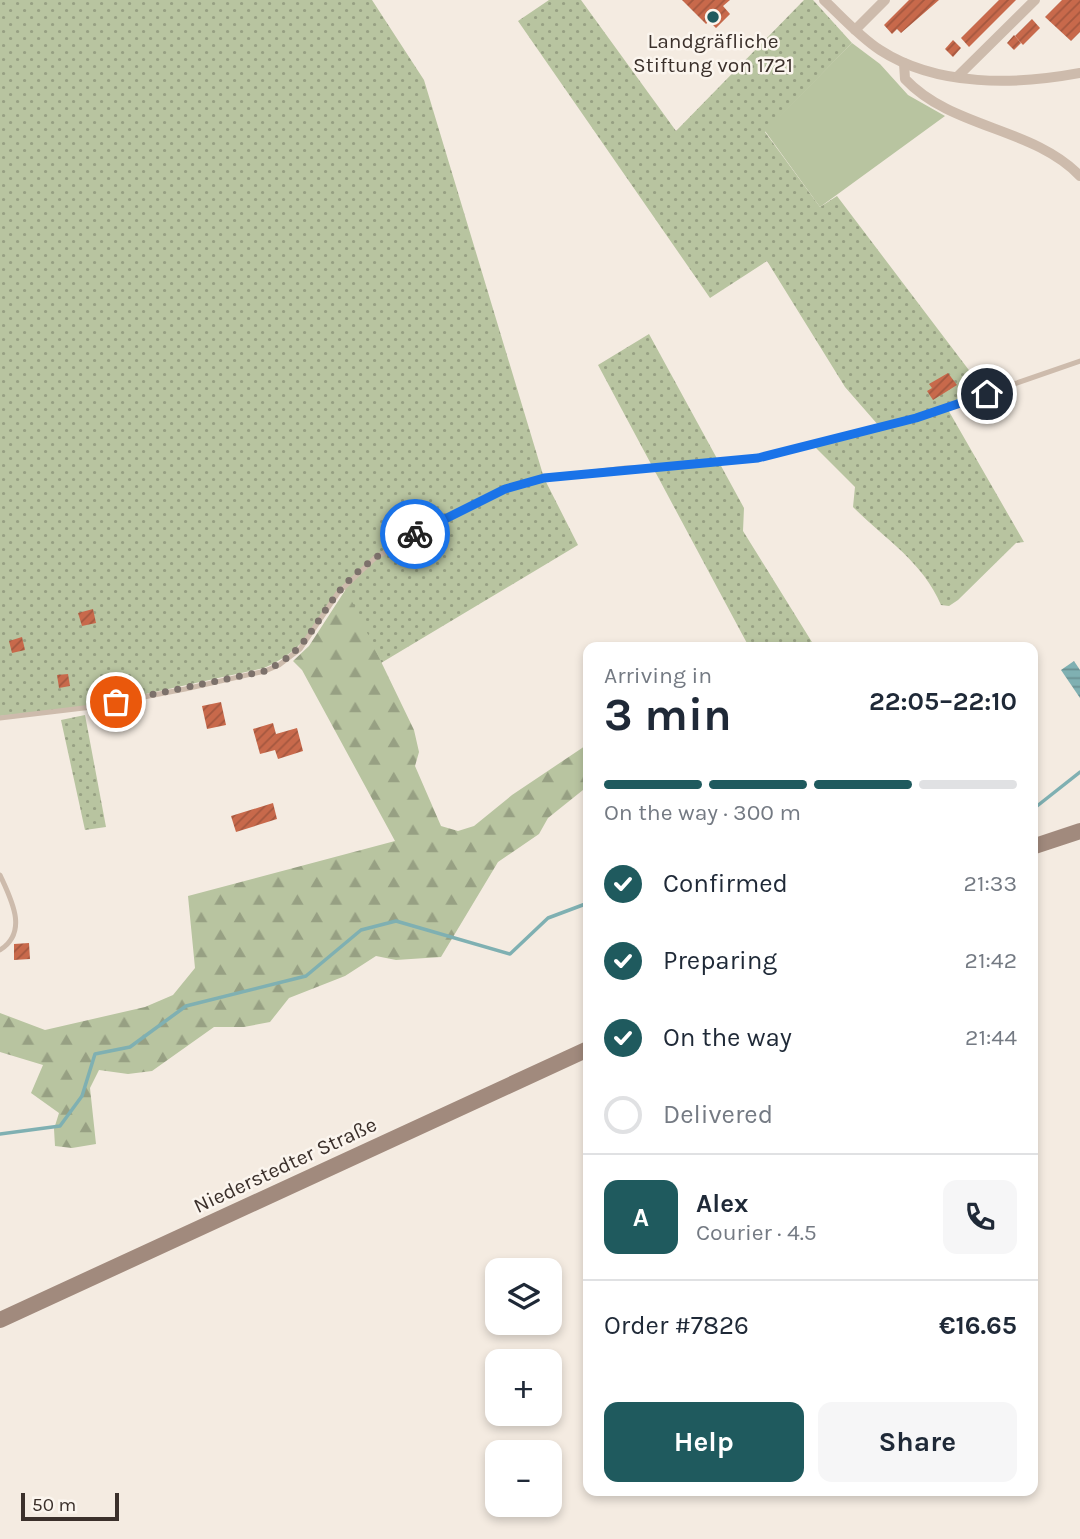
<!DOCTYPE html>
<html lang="en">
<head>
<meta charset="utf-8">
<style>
	:root { --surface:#fff; --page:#f6f6f7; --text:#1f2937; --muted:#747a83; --line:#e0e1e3; --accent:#1f5a5e }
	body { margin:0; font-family:Karla,sans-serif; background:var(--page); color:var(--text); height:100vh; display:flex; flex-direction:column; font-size:26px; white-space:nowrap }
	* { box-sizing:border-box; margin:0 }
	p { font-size:23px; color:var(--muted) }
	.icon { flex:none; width:38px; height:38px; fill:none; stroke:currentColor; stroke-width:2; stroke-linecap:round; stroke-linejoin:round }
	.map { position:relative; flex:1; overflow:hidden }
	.panel { position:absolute; left:583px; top:642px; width:455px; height:854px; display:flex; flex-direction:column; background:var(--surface); border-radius:14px; box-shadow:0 4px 10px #0003 }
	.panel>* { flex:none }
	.controls { position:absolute; left:485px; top:1258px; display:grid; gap:14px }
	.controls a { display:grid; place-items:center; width:77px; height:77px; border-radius:14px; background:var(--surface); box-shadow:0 4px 10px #0003; font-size:35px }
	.scale { position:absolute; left:21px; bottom:18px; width:98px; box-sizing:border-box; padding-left:7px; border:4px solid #3b302b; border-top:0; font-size:19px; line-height:24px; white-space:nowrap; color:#3b302b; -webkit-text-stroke:5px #fbf5ee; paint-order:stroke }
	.pin { position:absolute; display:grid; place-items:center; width:60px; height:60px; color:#fff; margin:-30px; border:4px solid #fff; border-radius:50%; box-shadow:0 2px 7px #0007 }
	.courier { position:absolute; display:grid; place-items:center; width:70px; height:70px; margin:-35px; border:5px solid #1a73e8; border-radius:50%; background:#fff; color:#222; box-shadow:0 2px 9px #0007 }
	.headline em { font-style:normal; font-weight:700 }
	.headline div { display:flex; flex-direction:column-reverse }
	.headline { display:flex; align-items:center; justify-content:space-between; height:119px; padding:0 21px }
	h1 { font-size:46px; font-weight:700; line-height:52px }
	.bar { display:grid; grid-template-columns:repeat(4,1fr); gap:10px 7px; align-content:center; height:84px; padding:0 21px }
	.bar i { height:9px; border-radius:5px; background:var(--line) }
	.bar .selected { background:var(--accent) }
	.bar p { grid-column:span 4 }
	.line { display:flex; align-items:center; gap:18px; padding:0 21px; border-top:2px solid var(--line) }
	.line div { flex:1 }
	.round { display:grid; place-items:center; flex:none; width:74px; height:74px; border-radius:14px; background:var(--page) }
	ol { padding:0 21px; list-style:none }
	li { display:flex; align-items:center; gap:21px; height:77px }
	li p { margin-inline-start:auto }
	li .icon { padding:7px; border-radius:50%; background:var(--accent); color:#fff; stroke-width:4 }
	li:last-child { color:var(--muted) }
	li i { width:38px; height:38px; border:4px solid var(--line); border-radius:50% }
	.primary-button { display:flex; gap:14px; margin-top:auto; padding:14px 21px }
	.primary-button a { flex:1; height:80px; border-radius:14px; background:var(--accent); color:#fff; font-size:28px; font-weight:700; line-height:80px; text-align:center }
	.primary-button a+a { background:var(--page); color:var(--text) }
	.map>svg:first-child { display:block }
</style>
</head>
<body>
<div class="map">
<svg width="1080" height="1539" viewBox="0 0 1080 1539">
	<defs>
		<pattern id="grass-dots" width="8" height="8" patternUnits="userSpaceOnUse" patternTransform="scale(1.75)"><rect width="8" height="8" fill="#b8c4a0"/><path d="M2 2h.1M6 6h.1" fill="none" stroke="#97a083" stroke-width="1.8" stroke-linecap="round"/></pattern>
		<pattern id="forest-firs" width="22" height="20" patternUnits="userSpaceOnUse" patternTransform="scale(1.75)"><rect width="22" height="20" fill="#b8c4a0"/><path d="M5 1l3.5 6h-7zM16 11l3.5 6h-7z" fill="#97a083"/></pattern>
		<pattern id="water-rules" width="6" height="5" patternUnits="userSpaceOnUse" patternTransform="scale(1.75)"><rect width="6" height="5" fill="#7fb0b2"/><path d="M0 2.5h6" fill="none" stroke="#699091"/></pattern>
		<pattern id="building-hatch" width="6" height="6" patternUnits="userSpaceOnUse" patternTransform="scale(1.75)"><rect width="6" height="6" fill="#c8694b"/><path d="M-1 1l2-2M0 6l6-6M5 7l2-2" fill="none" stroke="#a4573f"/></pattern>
	</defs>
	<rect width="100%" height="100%" fill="#f4ebe1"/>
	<g fill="url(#grass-dots)">
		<path d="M0 0H372L424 80 544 478 578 545 381 663 343 585C319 621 306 650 264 668L91 706 0 716Z"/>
		<path d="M549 0H581L676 131 804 0H813L852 43 765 132 820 207 837 196 987 394 947 408 1024 542 1016 543 958 600 949 606 941 605C923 562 885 539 853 507L855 487 811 443 879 426 845 387 767 261 710 298 518 21Z"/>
		<polygon points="649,334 744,508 743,531 815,647 749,647 598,365"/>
		<polygon points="85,715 106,827 85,830 61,720"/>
	</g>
	<polygon fill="url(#forest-firs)" points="346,589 414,730 419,752 415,766 441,826 458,831 474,826 512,795 588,744 588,786 548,818 539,834 498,862 441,957 396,960 376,956 345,976 289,998 270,1022 244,1027 214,1027 152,1071 128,1074 99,1070 90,1088 96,1144 72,1148 55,1146 54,1129 59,1113 31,1093 43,1065 0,1052 0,1013 45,1030 145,1007 173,995 195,968 188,896 395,841 302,670 293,661 309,646"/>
	<polygon fill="#b8c4a0" points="852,43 880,64 908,95 945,116 820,207 765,131"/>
	<polygon fill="url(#water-rules)" points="1074,661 1080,670 1080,698 1061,670"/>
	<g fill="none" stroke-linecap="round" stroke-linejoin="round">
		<g stroke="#7fb0b2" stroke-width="3.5">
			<polyline points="1032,810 1080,772"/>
			<polyline points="0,1134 60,1126 82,1096 95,1054 130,1047 186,1006 306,976 361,930 396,921 510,954 548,918 588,903"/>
		</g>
	</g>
	<g fill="url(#building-hatch)">
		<polygon points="682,0 730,0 723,6 730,14 716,28 709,21 706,24"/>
		<polygon points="909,0 939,0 901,33 897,29 892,34 884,25"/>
		<polygon points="999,0 1016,0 969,47 961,38"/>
		<polygon points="1062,0 1080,0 1080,32 1071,41 1045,17"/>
		<polygon points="1032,19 1040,28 1023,45 1015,36"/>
		<polygon points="1014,35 1021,43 1014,50 1007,43"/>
		<polygon points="953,40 961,48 953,57 945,49"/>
		<polygon points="948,373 957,385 933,400 927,391 932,388 929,384"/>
		<polygon points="93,609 96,623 82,626 78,613"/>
		<polygon points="22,637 25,650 12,653 9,641"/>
		<polygon points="68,674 70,686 59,688 57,675"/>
		<polygon points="221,702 226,725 207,729 202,706"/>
		<polygon points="273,723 276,734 297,728 303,751 278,759 275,750 260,754 253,729"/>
		<polygon points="273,803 277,819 236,832 231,816"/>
		<polygon points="29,943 30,959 14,960 14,944"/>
	</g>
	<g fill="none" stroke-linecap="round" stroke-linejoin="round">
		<g stroke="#cdbbac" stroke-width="5">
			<polyline points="0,718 92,707 185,689 265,671 279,665 300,649 338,593 376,557 505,489 544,478 625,468 679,467 758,458 916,418 1080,361"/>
			<path d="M0 875C11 899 29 932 0 950"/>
		</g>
		<g stroke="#cdbbac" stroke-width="10">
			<path d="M824 0C842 17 860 37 880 50 937 87 1016 85 1080 73"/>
			<polyline points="855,30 885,0"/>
			<path d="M904 63 905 79C952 129 1033 127 1080 176"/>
			<polyline points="958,76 1035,0"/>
		</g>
		<g stroke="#a18a7d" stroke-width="16">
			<polyline points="1032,847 1080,831"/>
			<polyline points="0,1320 588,1049"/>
		</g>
	</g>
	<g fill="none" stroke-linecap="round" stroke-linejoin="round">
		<path stroke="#7c716b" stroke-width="7" stroke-dasharray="0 12.6" d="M116 702 265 671C308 651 313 623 341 589 362 565 387 548 415 534"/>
		<polyline stroke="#1a73e8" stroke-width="9" points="415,534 505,489 544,478 758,458 916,418 987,394"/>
	</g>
	<circle fill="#1f5a5e" stroke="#fbf5ee" stroke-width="2.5" cx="713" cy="17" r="7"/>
	<g text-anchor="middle" stroke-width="5" stroke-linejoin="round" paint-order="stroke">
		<g font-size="21" fill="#3b302b" stroke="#fbf5ee">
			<text x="713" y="48">Landgräfliche<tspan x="713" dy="24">Stiftung von 1721</tspan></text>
		</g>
		<g font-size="21" fill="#3b302b" stroke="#fbf5ee">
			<text transform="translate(285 1165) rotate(-25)" y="7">Niederstedter Straße</text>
		</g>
	</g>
</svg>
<div class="controls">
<a><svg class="icon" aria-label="layers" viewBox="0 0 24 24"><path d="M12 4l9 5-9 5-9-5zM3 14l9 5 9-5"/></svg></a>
<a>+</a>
<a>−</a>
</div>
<div class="scale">50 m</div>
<div class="pin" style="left:116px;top:702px;background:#ea580c"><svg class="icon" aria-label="bag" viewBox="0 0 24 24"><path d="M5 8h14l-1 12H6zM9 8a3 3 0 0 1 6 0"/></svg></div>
<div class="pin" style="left:987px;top:394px;background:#1f2937"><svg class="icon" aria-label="home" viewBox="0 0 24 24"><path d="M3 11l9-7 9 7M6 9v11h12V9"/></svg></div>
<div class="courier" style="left:415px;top:534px"><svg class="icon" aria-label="bike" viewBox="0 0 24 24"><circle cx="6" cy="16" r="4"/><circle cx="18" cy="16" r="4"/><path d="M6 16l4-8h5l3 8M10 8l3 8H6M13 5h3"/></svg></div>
<section class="panel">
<div class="headline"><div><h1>3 min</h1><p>Arriving in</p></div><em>22:05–22:10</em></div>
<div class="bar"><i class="selected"></i><i class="selected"></i><i class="selected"></i><i></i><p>On the way · 300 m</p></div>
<ol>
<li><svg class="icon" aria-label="check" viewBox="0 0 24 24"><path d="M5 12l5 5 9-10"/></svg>Confirmed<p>21:33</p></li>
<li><svg class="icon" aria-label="check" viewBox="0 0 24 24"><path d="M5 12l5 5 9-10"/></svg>Preparing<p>21:42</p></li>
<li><svg class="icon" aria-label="check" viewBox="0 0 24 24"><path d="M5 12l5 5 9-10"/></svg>On the way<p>21:44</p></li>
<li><i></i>Delivered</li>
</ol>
<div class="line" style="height:126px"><b class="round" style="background:var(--accent);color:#fff">A</b><div><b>Alex</b><p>Courier · 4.5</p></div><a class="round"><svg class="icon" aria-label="phone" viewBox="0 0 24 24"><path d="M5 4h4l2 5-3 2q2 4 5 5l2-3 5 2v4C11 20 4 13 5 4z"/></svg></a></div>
<div class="line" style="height:91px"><div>Order #7826</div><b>€16.65</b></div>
<div class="primary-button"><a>Help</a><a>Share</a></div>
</section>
</div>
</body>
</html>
